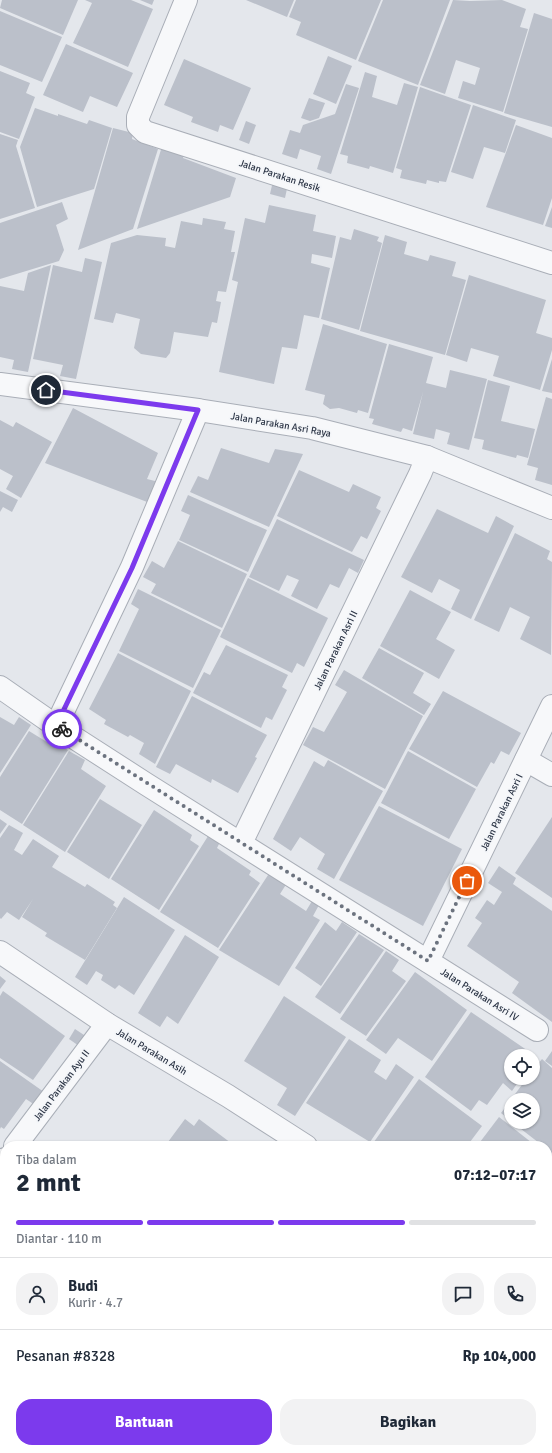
<!DOCTYPE html>
<html lang="id">
<head>
<meta charset="utf-8">
<style>
	:root { --surface:#fff; --page:#f2f2f3; --text:#1f2937; --muted:#747a83; --line:#e0e1e3; --accent:#7c3aed }
	body { margin:0; font-family:Signika,sans-serif; background:var(--page); color:var(--text); height:100vh; display:flex; flex-direction:column; font-size:15px; white-space:nowrap }
	* { box-sizing:border-box; margin:0 }
	p { font-size:13px; color:var(--muted) }
	.icon { flex:none; width:22px; height:22px; fill:none; stroke:currentColor; stroke-width:2; stroke-linecap:round; stroke-linejoin:round }
	.map { position:relative; flex:1; overflow:hidden }
	.panel { position:absolute; left:0px; top:1141px; width:552px; height:312px; display:flex; flex-direction:column; background:var(--surface); border-radius:16px 16px 0 0; box-shadow:0 1px 3px #0004 }
	.panel>* { flex:none }
	.buttons { position:absolute; left:504px; top:1049px; display:grid; gap:8px }
	.buttons a { display:grid; place-items:center; width:36px; height:36px; border-radius:50%; background:var(--surface); box-shadow:0 1px 3px #0004; font-size:20px }
	.pin { position:absolute; display:grid; place-items:center; width:34px; height:34px; color:#fff; margin:-17px; border:2px solid #fff; border-radius:50%; box-shadow:0 1px 4px #0007 }
	.courier { position:absolute; display:grid; place-items:center; width:40px; height:40px; margin:-20px; border:3px solid #7c3aed; border-radius:50%; background:#fff; color:#222; box-shadow:0 1px 5px #0007 }
	.headline em { font-style:normal; font-weight:700 }
	.headline div { display:flex; flex-direction:column-reverse }
	.headline { display:flex; align-items:center; justify-content:space-between; height:68px; padding:0 16px }
	h1 { font-size:26px; font-weight:700; line-height:30px }
	.bar { display:grid; grid-template-columns:repeat(4,1fr); gap:6px 4px; align-content:center; height:48px; padding:0 16px }
	.bar i { height:5px; border-radius:3px; background:var(--line) }
	.bar .selected { background:var(--accent) }
	.bar p { grid-column:span 4 }
	.line { display:flex; align-items:center; gap:10px; padding:0 16px; border-top:1px solid var(--line) }
	.line div { flex:1 }
	.round { display:grid; place-items:center; flex:none; width:42px; height:42px; border-radius:16px; background:var(--page) }
	.button { display:flex; gap:8px; margin-top:auto; padding:8px 16px }
	.button a { flex:1; height:46px; border-radius:16px; background:var(--accent); color:#fff; font-size:16px; font-weight:700; line-height:46px; text-align:center }
	.button a+a { background:var(--page); color:var(--text) }
	.map>svg:first-child { display:block }
</style>
</head>
<body>
<div class="map">
<svg width="552" height="1453" viewBox="0 0 552 1453">
	<rect width="100%" height="100%" fill="#e4e7ec"/>
	<g fill="#bbc0ca">
		<polygon points="2,0 78,0 63,35 0,8"/>
		<polygon points="85,0 131,0 153,9 128,67 73,43 92,3"/>
		<polygon points="140,0 154,0 152,5"/>
		<polygon points="246,0 294,0 287,17"/>
		<polygon points="296,0 381,0 356,60 296,35 301,22 289,17"/>
		<polygon points="383,0 450,0 418,85 358,61"/>
		<polygon points="453,0 470,1 502,0 526,9 520,27 528,29 503,112 458,98 463,81 475,85 480,68 456,60 445,94 420,85"/>
		<polygon points="0,11 62,37 42,82 0,65"/>
		<polygon points="534,13 552,19 552,127 504,113"/>
		<polygon points="66,44 133,73 117,107 90,96 83,112 43,95"/>
		<polygon points="328,56 352,66 336,104 313,94"/>
		<polygon points="184,59 251,88 233,130 220,125 218,132 191,122 193,117 164,105"/>
		<polygon points="0,71 30,83 26,93 35,97 19,139 0,132"/>
		<polygon points="365,72 377,76 372,97 397,105 404,83 418,87 393,173 370,166 369,169 347,163 348,156 340,154"/>
		<polygon points="346,84 359,88 331,174 317,169 321,156 300,149 297,159 282,154 290,130 300,133 303,125 335,114"/>
		<polygon points="420,87 471,105 446,182 439,181 439,183 427,180 426,184 400,178 402,170 396,168"/>
		<polygon points="309,98 325,103 319,118 310,121 301,118"/>
		<polygon points="473,105 516,120 505,153 484,147 473,179 451,172"/>
		<polygon points="35,108 58,116 58,114 87,124 89,120 112,128 94,189 37,207 20,147"/>
		<polygon points="246,121 256,125 249,144 239,140"/>
		<polygon points="516,125 552,138 552,198 543,225 486,207"/>
		<polygon points="113,128 133,133 132,139 158,149 133,229 78,250"/>
		<polygon points="0,134 18,140 16,146 35,208 0,219"/>
		<polygon points="163,143 185,151 183,158 236,178 230,197 137,229"/>
		<polygon points="273,181 288,184 285,198 270,194"/>
		<polygon points="62,202 68,219 56,225 64,250 59,261 0,279 0,223"/>
		<polygon points="269,205 316,215 313,231 336,236 332,258 312,254 311,263 330,268 319,318 304,315 297,349 282,347 274,384 219,372 238,282 232,280 245,218 265,223"/>
		<polygon points="552,207 552,228 545,226"/>
		<polygon points="203,218 226,222 224,229 235,231 231,252 235,252 226,292 218,291 216,301 221,302 217,323 212,322 208,337 174,332 170,353 166,358 141,354 134,348 140,319 116,313 113,323 94,319 111,243 137,235 166,238 165,246 175,248 181,221 202,225"/>
		<polygon points="354,229 379,237 377,241 382,243 359,330 321,319 340,237 351,240"/>
		<polygon points="385,235 407,242 404,254 428,261 430,255 456,262 452,276 466,280 445,355 360,331"/>
		<polygon points="85,258 102,262 76,379 60,376 63,365 33,359 53,265 82,272"/>
		<polygon points="51,265 28,372 12,369 14,360 0,357 0,286 24,291 28,273"/>
		<polygon points="469,275 546,300 536,333 552,338 552,350 540,390 493,376 499,356 471,348 467,362 446,355"/>
		<polygon points="323,324 387,344 368,413 358,410 357,413 339,408 330,409 323,404 325,395 305,390"/>
		<polygon points="389,344 433,357 426,383 446,388 450,370 487,379 469,450 447,444 450,433 436,429 434,439 413,434 423,392 412,431 403,428 401,432 372,424 374,419 369,418"/>
		<polygon points="552,359 552,393 542,391"/>
		<polygon points="488,380 510,386 501,421 535,429 528,458 517,455 516,458 482,449 484,440 474,438"/>
		<polygon points="546,397 552,399 552,485 535,480 538,468 527,465"/>
		<polygon points="73,408 158,453 147,479 163,483 155,505 45,463"/>
		<polygon points="0,420 13,427 16,422 52,442 21,498 6,489 13,476 0,469"/>
		<polygon points="221,448 269,463 275,449 303,454 269,527 190,492 198,476 208,480"/>
		<polygon points="299,470 349,492 353,484 381,497 376,508 381,511 367,539 361,536 352,552 277,516"/>
		<polygon points="0,491 18,500 12,512 3,507 0,512"/>
		<polygon points="188,495 267,530 248,572 179,540 190,515 181,511"/>
		<polygon points="437,509 488,533 496,516 514,526 471,619 451,609 460,590 439,579 432,593 401,577"/>
		<polygon points="277,519 364,560 358,573 349,568 339,588 330,584 317,609 291,596 299,580 287,575 279,591 249,577"/>
		<polygon points="515,533 550,551 547,559 552,562 551,655 520,639 530,617 510,607 499,632 474,620"/>
		<polygon points="178,541 247,574 222,628 151,593 156,584 143,577 152,561 164,568"/>
		<polygon points="248,578 328,618 304,667 297,663 292,673 220,637"/>
		<polygon points="138,589 221,630 193,688 119,651 139,609 131,604"/>
		<polygon points="410,590 451,612 436,639 455,650 439,679 380,646"/>
		<polygon points="226,645 288,675 282,687 287,690 272,720 266,717 261,728 193,693 204,672 210,675"/>
		<polygon points="379,648 424,673 413,693 431,704 424,715 362,678"/>
		<polygon points="118,653 191,691 155,764 139,754 144,743 130,735 128,737 104,724 106,720 89,709"/>
		<polygon points="344,670 423,716 385,789 303,745 313,727 324,732 347,692 335,685"/>
		<polygon points="443,691 521,733 509,755 501,751 494,764 491,762 477,787 409,749"/>
		<polygon points="192,696 267,735 255,757 257,758 238,793 212,779 211,783 176,764 170,774 156,767"/>
		<polygon points="0,717 14,725 19,717 31,725 0,773"/>
		<polygon points="29,731 55,747 57,744 68,750 22,824 0,810 0,777"/>
		<polygon points="69,751 85,760 81,769 106,786 65,852 23,825"/>
		<polygon points="408,751 476,789 449,839 381,803"/>
		<polygon points="328,760 383,791 334,879 317,869 325,854 300,837 291,851 273,839 314,761 324,767"/>
		<polygon points="100,799 142,825 109,879 67,852"/>
		<polygon points="379,806 462,849 423,926 339,880"/>
		<polygon points="154,810 192,835 190,840 199,846 159,910 111,879"/>
		<polygon points="552,817 552,898 515,873"/>
		<polygon points="0,819 7,824 0,834"/>
		<polygon points="9,825 23,833 14,850 22,855 33,839 59,856 52,867 85,887 87,884 115,902 113,905 117,908 85,960 45,936 47,933 22,917 33,899 19,920 7,912 1,919 0,918 0,838"/>
		<polygon points="210,833 221,840 217,848 251,871 249,875 260,883 218,948 160,912"/>
		<polygon points="499,866 516,878 513,884 552,911 552,1022 512,993 519,982 467,946 482,923 475,918 487,900 494,905 502,892 488,883"/>
		<polygon points="270,872 287,883 280,894 306,911 312,901 319,905 313,916 320,920 279,986 219,950"/>
		<polygon points="124,897 175,930 134,995 119,985 115,989 101,980 103,975 96,971 87,985 75,977"/>
		<polygon points="325,922 336,931 342,922 357,932 321,986 295,968"/>
		<polygon points="359,934 384,950 340,1014 315,997"/>
		<polygon points="185,935 219,957 178,1024 167,1016 160,1027 138,1013"/>
		<polygon points="386,951 399,960 392,971 406,981 366,1036 340,1019"/>
		<polygon points="415,972 467,1010 432,1061 398,1038 386,1054 366,1040"/>
		<polygon points="0,976 6,981 0,989"/>
		<polygon points="3,991 65,1036 33,1080 0,1058 0,996"/>
		<polygon points="284,996 346,1037 295,1116 277,1105 287,1088 244,1061"/>
		<polygon points="471,1012 537,1057 533,1062 533,1056 511,1056 511,1078 521,1078 512,1091 503,1083 487,1105 479,1100 471,1111 425,1077"/>
		<polygon points="75,1029 87,1037 79,1046 69,1039"/>
		<polygon points="349,1039 381,1060 374,1072 386,1080 396,1064 414,1077 370,1142 306,1103"/>
		<polygon points="552,1051 552,1066 545,1061"/>
		<polygon points="542,1059 552,1068 552,1153 547,1149 547,1146 543,1146 512,1122 533,1122 533,1100 511,1100 511,1121 501,1113 527,1078 533,1078 533,1070"/>
		<polygon points="0,1061 44,1092 35,1105 26,1099 4,1129 1,1127 0,1129"/>
		<polygon points="419,1079 482,1126 467,1146 371,1146"/>
		<polygon points="499,1117 536,1146 477,1146"/>
		<polygon points="185,1119 194,1126 199,1119 235,1146 165,1146"/>
		<polygon points="547,1154 552,1158 552,1197 547,1193"/>
		<polygon points="5,1204 5,1221 0,1218 0,1212"/>
		<polygon points="0,1247 3,1249 5,1247 5,1325 4,1327 0,1324"/>
		<polygon points="552,1272 552,1364 547,1359 547,1277"/>
		<polygon points="0,1333 5,1337 5,1348 0,1354"/>
		<polygon points="0,1382 5,1386 5,1448 0,1444 1,1435 0,1434"/>
		<polygon points="552,1404 552,1453 518,1453 515,1449 516,1448 547,1448 547,1409"/>
		<polygon points="5,1448 42,1448 38,1453 33,1450 31,1453 12,1453"/>
		<polygon points="164,1448 207,1448 209,1450 207,1453 170,1453"/>
		<polygon points="220,1448 286,1448 293,1453 216,1453"/>
		<polygon points="294,1448 319,1448 316,1453 301,1453"/>
		<polygon points="414,1448 432,1448 437,1453 409,1453"/>
	</g>
	<g fill="none" stroke-linecap="round" stroke-linejoin="round">
		<defs>
			<g id="minor">
				<polyline points="186,0 138,117 138,125 145,132 552,263"/>
				<polyline points="0,384 198,410 312,428 427,457 552,508"/>
				<polyline points="0,687 56,726 146,784 537,1030"/>
				<polyline points="56,726 132,567 198,410"/>
				<polyline points="526,760 552,775"/>
				<polyline points="241,843 420,474 427,457"/>
				<polyline points="0,952 107,1024 228,1096 306,1146"/>
				<polyline points="428,961 552,706"/>
				<polyline points="15,1146 107,1024"/>
				<polyline points="0,1166 5,1159"/>
				<polyline points="547,1212 552,1206"/>
				<polyline points="490,1448 494,1453"/>
				<polyline points="77,1453 80,1448"/>
				<polyline points="360,1453 364,1448"/>
			</g>
		</defs>
		<use href="#minor" stroke="#a9aeb7" stroke-width="24"/>
		<use href="#minor" stroke="#f7f8fa" stroke-width="22"/>
	</g>
	<g fill="none" stroke-linecap="round" stroke-linejoin="round">
		<polyline stroke="#6c737f" stroke-width="4" stroke-dasharray="0 7.2" points="62,729 428,961 467,881"/>
		<polyline stroke="#7c3aed" stroke-width="5" points="46,390 198,410 132,568 56,726 62,729"/>
	</g>
	<g text-anchor="middle" stroke-width="3.5" stroke-linejoin="round" paint-order="stroke">
		<g font-size="10" fill="#2b3445" stroke="#f4f6f9">
			<text transform="translate(280 175) rotate(18)" y="4">Jalan Parakan Resik</text>
			<text transform="translate(281 424) rotate(10)" y="4">Jalan Parakan Asri Raya</text>
			<text transform="translate(335 650) rotate(-64)" y="4">Jalan Parakan Asri II</text>
			<text transform="translate(501 812) rotate(-64)" y="4">Jalan Parakan Asri I</text>
			<text transform="translate(480 994) rotate(32)" y="4">Jalan Parakan Asri IV</text>
			<text transform="translate(152 1051) rotate(31)" y="4">Jalan Parakan Asih</text>
			<text transform="translate(61 1085) rotate(-53)" y="4">Jalan Parakan Ayu II</text>
		</g>
	</g>
</svg>
<div class="buttons">
<a><svg class="icon" aria-label="locate" viewBox="0 0 24 24"><circle cx="12" cy="12" r="6"/><path d="M12 2v4M12 18v4M2 12h4M18 12h4"/></svg></a>
<a><svg class="icon" aria-label="layers" viewBox="0 0 24 24"><path d="M12 4l9 5-9 5-9-5zM3 14l9 5 9-5"/></svg></a>
</div>
<div class="pin" style="left:467px;top:881px;background:#ea580c"><svg class="icon" aria-label="bag" viewBox="0 0 24 24"><path d="M5 8h14l-1 12H6zM9 8a3 3 0 0 1 6 0"/></svg></div>
<div class="pin" style="left:46px;top:390px;background:#1f2937"><svg class="icon" aria-label="home" viewBox="0 0 24 24"><path d="M3 11l9-7 9 7M6 9v11h12V9"/></svg></div>
<div class="courier" style="left:62px;top:729px"><svg class="icon" aria-label="bike" viewBox="0 0 24 24"><circle cx="6" cy="16" r="4"/><circle cx="18" cy="16" r="4"/><path d="M6 16l4-8h5l3 8M10 8l3 8H6M13 5h3"/></svg></div>
<section class="panel">
<div class="headline"><div><h1>2 mnt</h1><p>Tiba dalam</p></div><em>07:12–07:17</em></div>
<div class="bar"><i class="selected"></i><i class="selected"></i><i class="selected"></i><i></i><p>Diantar · 110 m</p></div>
<div class="line" style="height:72px"><a class="round"><svg class="icon" aria-label="person" viewBox="0 0 24 24"><circle cx="12" cy="8" r="4"/><path d="M4 21q1-7 8-7t8 7"/></svg></a><div><b>Budi</b><p>Kurir · 4.7</p></div><a class="round"><svg class="icon" aria-label="chat" viewBox="0 0 24 24"><path d="M4 5h16v11H9l-5 4z"/></svg></a><a class="round"><svg class="icon" aria-label="phone" viewBox="0 0 24 24"><path d="M5 4h4l2 5-3 2q2 4 5 5l2-3 5 2v4C11 20 4 13 5 4z"/></svg></a></div>
<div class="line" style="height:52px"><div>Pesanan #8328</div><b>Rp 104,000</b></div>
<div class="button"><a>Bantuan</a><a>Bagikan</a></div>
</section>
</div>
</body>
</html>
